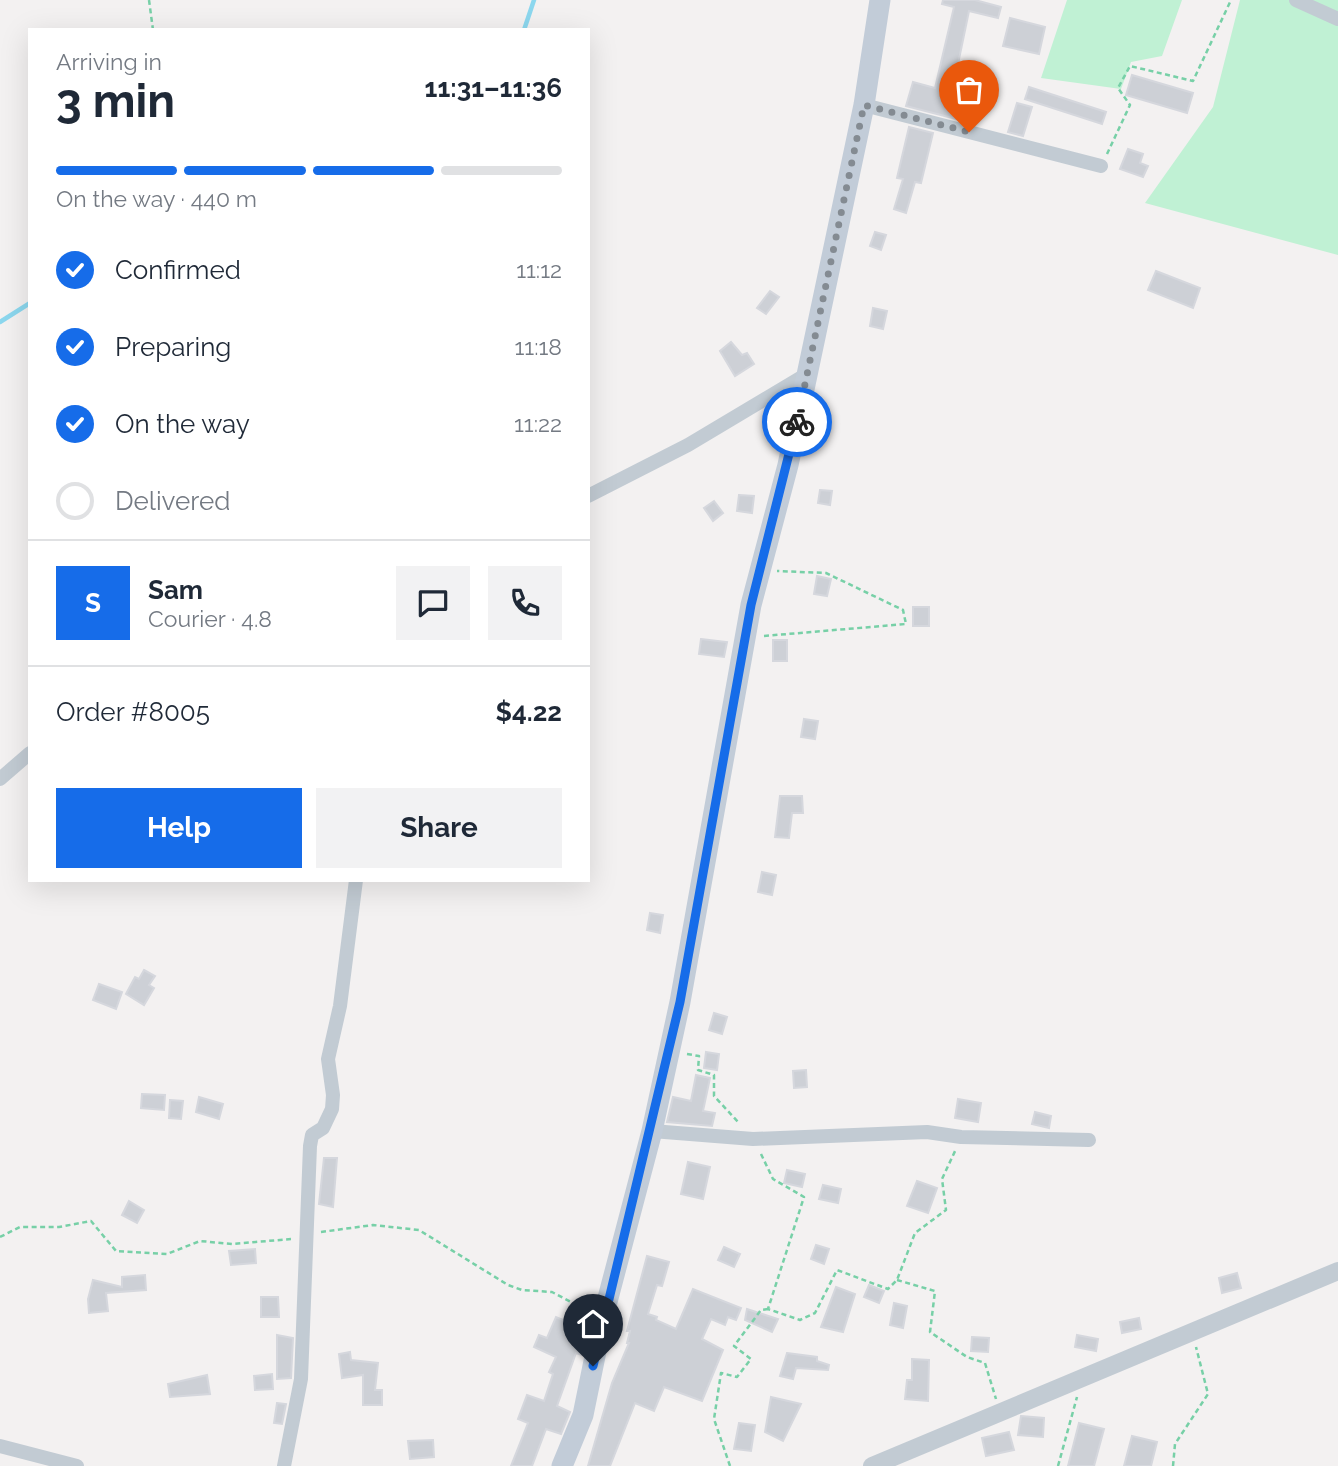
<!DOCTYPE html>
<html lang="en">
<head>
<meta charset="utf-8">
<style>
	:root { --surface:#fff; --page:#f2f2f3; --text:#1f2937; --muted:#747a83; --line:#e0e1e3; --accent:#166ce9 }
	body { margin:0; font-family:Raleway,sans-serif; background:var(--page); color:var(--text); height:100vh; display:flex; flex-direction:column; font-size:26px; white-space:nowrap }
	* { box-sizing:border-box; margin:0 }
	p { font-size:23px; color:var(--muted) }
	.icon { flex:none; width:38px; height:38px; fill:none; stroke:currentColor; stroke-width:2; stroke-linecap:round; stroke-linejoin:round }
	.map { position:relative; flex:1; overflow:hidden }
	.sheet { position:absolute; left:28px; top:28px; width:562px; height:854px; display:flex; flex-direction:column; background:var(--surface); border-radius:0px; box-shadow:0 7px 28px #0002 }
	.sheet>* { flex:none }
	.pin { position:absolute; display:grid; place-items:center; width:60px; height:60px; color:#fff; margin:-72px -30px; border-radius:50% 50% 50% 0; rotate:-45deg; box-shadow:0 0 7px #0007 }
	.pin .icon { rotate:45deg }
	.courier { position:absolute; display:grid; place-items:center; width:70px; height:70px; margin:-35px; border:5px solid #166ce9; border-radius:50%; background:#fff; color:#222; box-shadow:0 2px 9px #0007 }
	.headline em { font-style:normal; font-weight:700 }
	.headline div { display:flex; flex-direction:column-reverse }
	.headline { display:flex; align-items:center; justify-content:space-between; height:119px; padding:0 28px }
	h1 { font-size:46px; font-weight:700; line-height:52px }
	.bar { display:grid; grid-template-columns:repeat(4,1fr); gap:10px 7px; align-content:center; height:84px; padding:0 28px }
	.bar i { height:9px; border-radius:5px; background:var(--line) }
	.bar .active { background:var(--accent) }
	.bar p { grid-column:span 4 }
	.line { display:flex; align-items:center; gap:18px; padding:0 28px; border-top:2px solid var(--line) }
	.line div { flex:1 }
	.round { display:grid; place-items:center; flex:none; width:74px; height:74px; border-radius:0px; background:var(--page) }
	ol { padding:0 28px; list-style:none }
	li { display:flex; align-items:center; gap:21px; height:77px }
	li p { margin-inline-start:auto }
	li .icon { padding:7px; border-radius:50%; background:var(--accent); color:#fff; stroke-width:4 }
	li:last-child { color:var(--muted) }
	li i { width:38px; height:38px; border:4px solid var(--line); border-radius:50% }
	.primary-button { display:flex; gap:14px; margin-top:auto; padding:14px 28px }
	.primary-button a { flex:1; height:80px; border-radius:0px; background:var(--accent); color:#fff; font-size:28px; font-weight:700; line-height:80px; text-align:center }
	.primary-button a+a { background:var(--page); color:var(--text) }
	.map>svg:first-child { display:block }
</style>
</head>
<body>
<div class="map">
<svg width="1338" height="1466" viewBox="0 0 1338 1466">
	<rect width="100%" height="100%" fill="#f3f1f1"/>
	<g fill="#c0f1d4">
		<polygon points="1067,0 1182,0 1162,56 1131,62 1121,89 1041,78"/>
		<polygon points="1240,0 1338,0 1338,255 1145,203 1213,107"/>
	</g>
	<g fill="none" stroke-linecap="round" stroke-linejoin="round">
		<g stroke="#8cd7ee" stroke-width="4.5">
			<polyline points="524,30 534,0"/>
			<polyline points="0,322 30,303"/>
		</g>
	</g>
	<g fill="#cdd0d6" stroke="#d5d7dd" stroke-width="2">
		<polygon points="943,0 975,0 1001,7 998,18 969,11 952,93 974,99 968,122 906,106 913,82 935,88 954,7 942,4"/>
		<polygon points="1010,18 1045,27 1039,54 1003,46"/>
		<polygon points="1132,75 1193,93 1187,113 1126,95"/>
		<polygon points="1029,87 1106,112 1102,124 1025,99"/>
		<polygon points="1017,103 1032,107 1023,136 1008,132"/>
		<polygon points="909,127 933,133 921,183 915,182 906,213 894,209 903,179 897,178"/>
		<polygon points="1128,149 1143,154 1140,163 1148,166 1143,177 1120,169"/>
		<polygon points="875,232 886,235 881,250 870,246"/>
		<polygon points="1156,271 1200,288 1193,308 1148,290"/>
		<polygon points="770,291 779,297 766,314 757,308"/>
		<polygon points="873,308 887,311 883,329 870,326"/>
		<polygon points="731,342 742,355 747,353 754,364 735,376 720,351"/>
		<polygon points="820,490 832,491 830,505 818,503"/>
		<polygon points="739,495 754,496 752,513 737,511"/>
		<polygon points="714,501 723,513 713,521 704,508"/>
		<polygon points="817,576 831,579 827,596 814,594"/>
		<rect x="913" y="607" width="16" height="19"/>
		<polygon points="701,639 727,642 724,657 699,654"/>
		<rect x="773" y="640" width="14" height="21"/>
		<polygon points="804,719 818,721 815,739 801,737"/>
		<polygon points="780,796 802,796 803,813 792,813 789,838 775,837"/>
		<polygon points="762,872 776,875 772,895 758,892"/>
		<polygon points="650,913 663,915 660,933 647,930"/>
		<polygon points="144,970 155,976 149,985 154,988 144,1005 126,994 135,977 139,979"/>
		<polygon points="99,984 122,992 116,1009 93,1000"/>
		<polygon points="714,1013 727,1017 722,1034 709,1030"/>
		<polygon points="706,1052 719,1054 717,1070 704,1068"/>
		<polygon points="806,1070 807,1087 794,1088 793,1071"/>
		<polygon points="696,1075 710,1078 703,1111 715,1113 712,1126 667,1122 673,1097 691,1101"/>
		<polygon points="142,1094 165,1095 164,1110 141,1108"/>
		<polygon points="199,1097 223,1104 219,1119 196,1112"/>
		<polygon points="958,1099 981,1103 978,1122 955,1118"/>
		<polygon points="170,1100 183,1101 181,1119 169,1118"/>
		<polygon points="1035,1112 1051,1116 1049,1128 1032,1124"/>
		<polygon points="324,1158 337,1158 333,1207 319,1204"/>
		<polygon points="688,1162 710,1167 703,1199 681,1194"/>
		<polygon points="787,1170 805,1174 802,1187 784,1183"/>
		<polygon points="917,1181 937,1188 928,1213 907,1206"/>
		<polygon points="823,1185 841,1189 838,1203 819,1199"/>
		<polygon points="129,1201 144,1210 137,1223 122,1215"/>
		<polygon points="816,1245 829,1249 824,1264 811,1259"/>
		<polygon points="724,1247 740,1254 734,1267 718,1260"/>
		<polygon points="255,1249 256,1263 231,1265 229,1251"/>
		<polygon points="647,1256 669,1262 662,1286 657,1285 648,1314 657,1317 656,1320 676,1329 693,1289 741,1308 736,1320 728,1317 725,1325 711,1319 702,1339 723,1350 702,1401 664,1387 654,1411 635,1403 610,1466 588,1466 612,1383 629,1343 627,1343 630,1331 627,1331"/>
		<polygon points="1237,1273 1241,1288 1222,1293 1219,1278"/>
		<polygon points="145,1275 146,1290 106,1293 108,1311 89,1313 88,1299 93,1280 122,1287 122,1277"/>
		<polygon points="869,1285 884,1291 879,1303 864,1297"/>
		<polygon points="836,1287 855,1294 843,1332 821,1327"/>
		<polygon points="261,1297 278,1297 279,1317 261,1317"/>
		<polygon points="894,1303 907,1306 903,1328 890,1325"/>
		<polygon points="576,1307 587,1313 579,1329 586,1332 582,1355 576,1353 557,1406 570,1412 561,1434 546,1429 532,1466 511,1466 528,1423 518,1419 527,1395 544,1401 553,1374 549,1372 556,1357 534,1347 539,1335 547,1338 556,1317 568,1322"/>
		<polygon points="747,1309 778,1319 772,1332 745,1320"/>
		<polygon points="1139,1318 1141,1329 1122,1333 1120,1322"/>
		<polygon points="277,1335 293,1338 291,1378 277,1379"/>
		<polygon points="1077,1335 1098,1339 1096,1351 1075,1347"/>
		<polygon points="972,1337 989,1338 988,1352 971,1351"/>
		<polygon points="350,1352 351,1360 378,1363 375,1390 382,1390 382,1405 363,1405 363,1375 342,1378 339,1354"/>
		<polygon points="787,1353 817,1357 817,1361 829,1365 828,1370 796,1368 793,1379 780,1376"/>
		<polygon points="912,1359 929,1360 928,1401 905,1399 907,1380 912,1380"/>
		<polygon points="272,1374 273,1389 255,1390 254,1376"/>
		<polygon points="207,1375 210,1394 170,1397 168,1384"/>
		<polygon points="771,1397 801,1404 783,1441 765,1432"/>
		<polygon points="277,1403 286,1404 282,1424 274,1423"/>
		<polygon points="1021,1416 1044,1418 1043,1437 1018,1435"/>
		<polygon points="739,1423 755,1425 751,1451 734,1449"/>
		<polygon points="1079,1423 1104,1429 1094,1466 1068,1466"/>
		<polygon points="1009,1432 1014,1450 986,1456 982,1438"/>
		<polygon points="1132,1436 1157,1442 1151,1466 1124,1466"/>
		<polygon points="433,1440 434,1457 410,1459 408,1441"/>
	</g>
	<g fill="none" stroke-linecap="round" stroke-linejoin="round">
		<g stroke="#77d0a7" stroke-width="2.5" stroke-dasharray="5 3.5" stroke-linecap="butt">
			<polyline points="149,0 153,30"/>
			<polyline points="1107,154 1130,105 1118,88 1130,66 1193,81 1231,0"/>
			<polyline points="764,636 906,624 903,610 826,573 777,571"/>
			<polyline points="687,1054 699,1056 698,1070 714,1075 714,1096 739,1123"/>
			<polyline points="761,1154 773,1179 804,1197 768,1309 800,1320 815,1313 837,1270 888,1289 897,1280 915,1233 946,1210 942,1179 956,1149"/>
			<polyline points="321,1232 373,1225 419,1230 508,1285 522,1290 552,1292 586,1310"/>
			<polyline points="0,1237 20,1227 59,1227 91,1221 116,1251 167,1254 200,1241 232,1244 291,1239"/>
			<polyline points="897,1280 935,1291 930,1332 967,1357 985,1363 996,1399"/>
			<polyline points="730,1466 714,1419 721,1373 737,1377 751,1359 734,1346 761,1310 768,1309"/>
			<polyline points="1058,1466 1077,1397"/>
			<polyline points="1173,1466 1175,1444 1208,1394 1196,1347"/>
		</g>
		<g stroke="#c2cbd3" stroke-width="14">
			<polyline points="1296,0 1338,19"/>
			<polyline points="864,105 1101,166"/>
			<polyline points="588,496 688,445 807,374"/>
			<polyline points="0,779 30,753"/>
			<polyline points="652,1131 753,1139 927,1132 961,1137 1089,1140"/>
			<polyline points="0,1446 77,1466"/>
			<polyline points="284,1466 301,1379 310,1146 312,1135 323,1128 332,1109 333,1095 328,1059 340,1006 356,880"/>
		</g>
		<polyline stroke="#c2cbd3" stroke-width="18" points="872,1466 1338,1271"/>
		<polyline stroke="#c2ccd8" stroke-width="21" points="562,1466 583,1415 603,1317 652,1131 680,1002 751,605 788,465 864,105 880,0"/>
	</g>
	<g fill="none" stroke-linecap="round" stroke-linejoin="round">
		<polyline stroke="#848b92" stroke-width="7" stroke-dasharray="0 12.6" points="797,422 864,105 969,132"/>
		<polyline stroke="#166ce9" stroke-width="9" points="593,1366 680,1002 751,605 797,422"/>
	</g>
</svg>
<div class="pin" style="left:969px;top:132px;background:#ea580c"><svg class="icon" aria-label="bag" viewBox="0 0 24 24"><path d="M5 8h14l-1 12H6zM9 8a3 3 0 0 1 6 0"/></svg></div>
<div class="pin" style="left:593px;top:1366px;background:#1f2937"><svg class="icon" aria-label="home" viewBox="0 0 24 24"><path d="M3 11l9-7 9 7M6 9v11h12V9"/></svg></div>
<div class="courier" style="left:797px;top:422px"><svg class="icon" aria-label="bike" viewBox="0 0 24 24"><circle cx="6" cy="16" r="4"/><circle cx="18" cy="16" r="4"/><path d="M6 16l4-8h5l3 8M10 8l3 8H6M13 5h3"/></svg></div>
<section class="sheet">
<div class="headline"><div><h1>3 min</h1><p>Arriving in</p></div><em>11:31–11:36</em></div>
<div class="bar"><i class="active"></i><i class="active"></i><i class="active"></i><i></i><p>On the way · 440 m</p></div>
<ol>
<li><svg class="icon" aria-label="check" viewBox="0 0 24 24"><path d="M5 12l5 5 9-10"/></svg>Confirmed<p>11:12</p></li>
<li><svg class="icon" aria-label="check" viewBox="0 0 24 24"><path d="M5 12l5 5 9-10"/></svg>Preparing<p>11:18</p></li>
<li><svg class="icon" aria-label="check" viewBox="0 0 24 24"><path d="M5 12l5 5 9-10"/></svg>On the way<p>11:22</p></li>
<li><i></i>Delivered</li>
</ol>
<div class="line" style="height:126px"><b class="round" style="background:var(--accent);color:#fff">S</b><div><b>Sam</b><p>Courier · 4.8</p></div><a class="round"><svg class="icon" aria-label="chat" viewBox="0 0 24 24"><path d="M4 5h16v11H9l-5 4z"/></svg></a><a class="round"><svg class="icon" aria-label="phone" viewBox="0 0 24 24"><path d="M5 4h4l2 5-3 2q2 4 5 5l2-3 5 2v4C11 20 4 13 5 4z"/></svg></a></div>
<div class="line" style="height:91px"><div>Order #8005</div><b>$4.22</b></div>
<div class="primary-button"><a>Help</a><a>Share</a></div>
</section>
</div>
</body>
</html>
